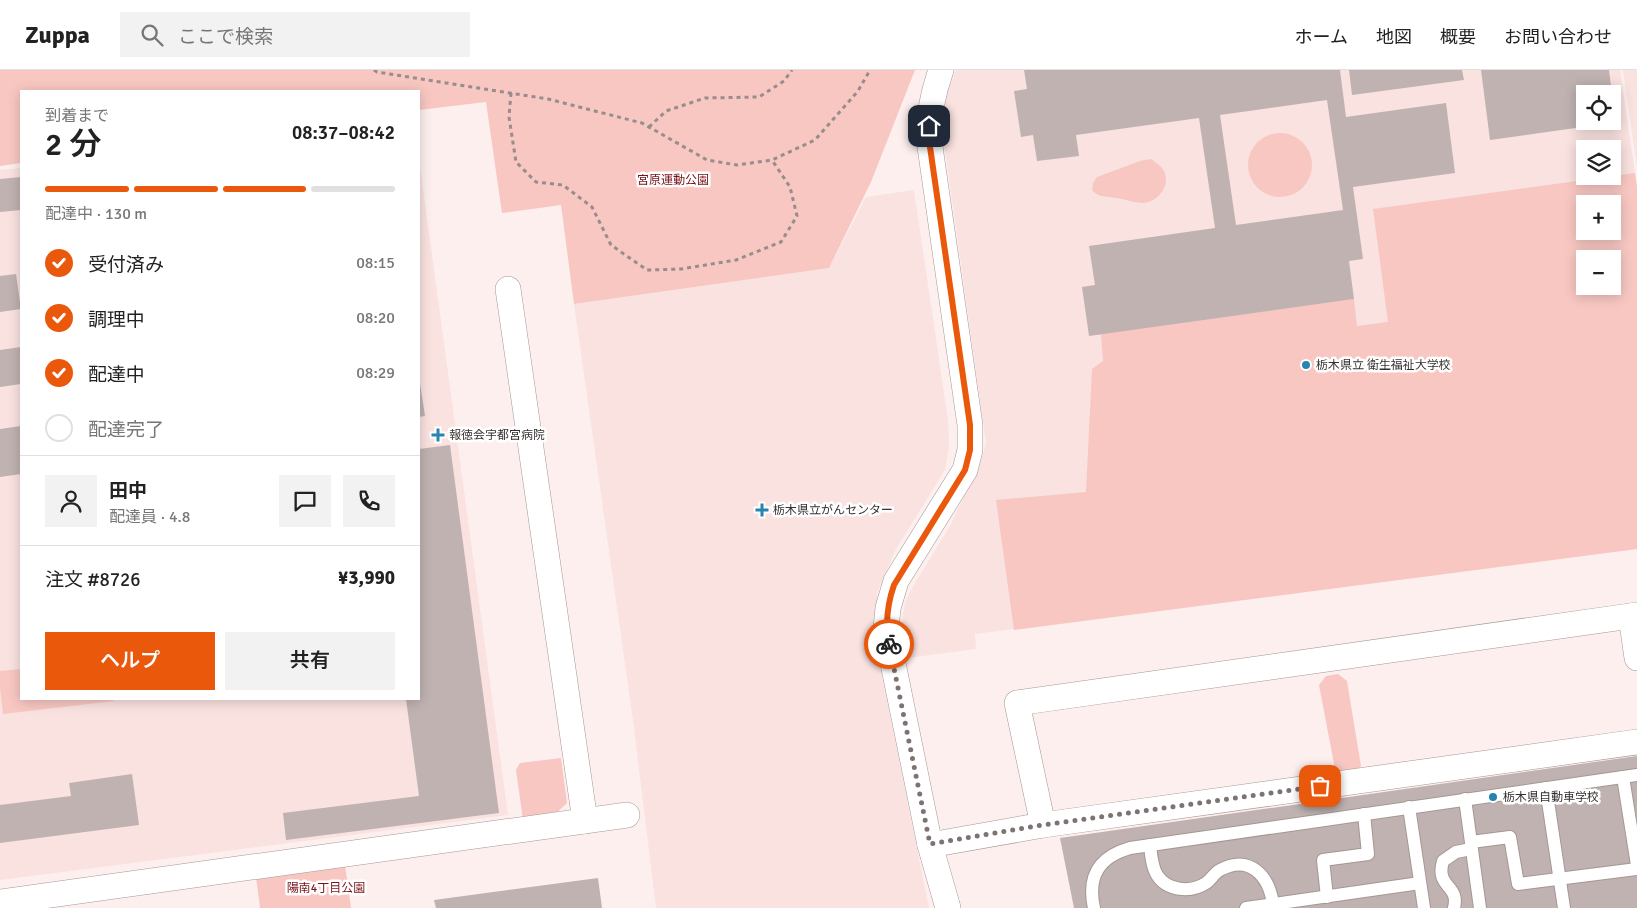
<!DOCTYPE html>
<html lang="ja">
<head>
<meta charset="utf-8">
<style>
	:root { --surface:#fff; --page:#f2f2f2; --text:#222; --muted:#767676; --line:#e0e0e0; --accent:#ea580c }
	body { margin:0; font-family:Signika,"Noto Sans JP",sans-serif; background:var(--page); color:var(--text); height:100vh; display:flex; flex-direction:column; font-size:19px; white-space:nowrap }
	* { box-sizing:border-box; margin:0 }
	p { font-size:16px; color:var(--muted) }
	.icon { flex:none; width:28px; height:28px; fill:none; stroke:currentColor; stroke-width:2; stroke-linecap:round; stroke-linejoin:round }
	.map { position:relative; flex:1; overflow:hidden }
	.side { position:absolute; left:20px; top:20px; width:400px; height:610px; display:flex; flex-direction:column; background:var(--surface); border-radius:0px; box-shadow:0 2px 12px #0003 }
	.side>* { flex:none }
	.buttons { position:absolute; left:1576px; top:15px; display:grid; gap:10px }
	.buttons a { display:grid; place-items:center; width:45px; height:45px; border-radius:0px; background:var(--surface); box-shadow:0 2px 12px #0003; font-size:25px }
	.pin { position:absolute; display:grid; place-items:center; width:42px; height:42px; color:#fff; margin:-21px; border-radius:10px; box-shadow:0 2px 8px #0006 }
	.courier { position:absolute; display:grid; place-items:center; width:50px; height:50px; margin:-25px; border:4px solid #ea580c; border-radius:50%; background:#fff; color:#222; box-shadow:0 1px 6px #0007 }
	.headline em { font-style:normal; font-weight:600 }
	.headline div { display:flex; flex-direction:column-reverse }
	.headline { display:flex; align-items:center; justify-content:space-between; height:85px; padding:0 25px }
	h1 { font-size:32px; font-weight:600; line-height:38px }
	.bar { display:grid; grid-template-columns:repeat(4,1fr); gap:8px 5px; align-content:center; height:60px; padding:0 25px }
	.bar i { height:6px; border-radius:4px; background:var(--line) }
	.bar .selected { background:var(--accent) }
	.bar p { grid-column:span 4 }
	.line { display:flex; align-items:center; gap:12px; padding:0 25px; border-top:1px solid var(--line) }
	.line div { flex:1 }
	.round { display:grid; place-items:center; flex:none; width:52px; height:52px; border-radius:0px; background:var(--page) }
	ol { padding:0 25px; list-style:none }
	li { display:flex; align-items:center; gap:15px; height:55px }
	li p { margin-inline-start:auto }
	li .icon { padding:5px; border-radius:50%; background:var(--accent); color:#fff; stroke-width:4 }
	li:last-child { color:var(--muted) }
	li i { width:28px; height:28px; border:2px solid var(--line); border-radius:50% }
	.button { display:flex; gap:10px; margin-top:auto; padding:10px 25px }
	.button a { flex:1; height:58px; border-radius:0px; background:var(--accent); color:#fff; font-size:20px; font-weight:600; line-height:58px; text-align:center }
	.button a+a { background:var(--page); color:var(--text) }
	header { display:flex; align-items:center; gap:30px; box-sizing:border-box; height:70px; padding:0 25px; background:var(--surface); border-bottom:1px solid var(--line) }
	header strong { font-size:24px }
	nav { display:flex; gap:28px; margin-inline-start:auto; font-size:18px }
	.search { width:350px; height:45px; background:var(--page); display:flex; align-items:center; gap:12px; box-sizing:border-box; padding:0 18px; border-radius:0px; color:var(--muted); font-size:19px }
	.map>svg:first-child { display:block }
</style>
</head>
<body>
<header>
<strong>Zuppa</strong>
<div class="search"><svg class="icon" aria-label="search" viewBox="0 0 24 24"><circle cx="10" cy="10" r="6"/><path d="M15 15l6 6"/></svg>ここで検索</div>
<nav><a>ホーム</a><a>地図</a><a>概要</a><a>お問い合わせ</a></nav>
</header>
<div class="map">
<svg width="1637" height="838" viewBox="0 0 1637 838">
	<rect width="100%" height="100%" fill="#fdefee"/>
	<g fill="#f9e2e0" fill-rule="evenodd">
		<path d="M956 0H1620L1637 117V479L975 564 976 579 907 588 903 559V545L905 533 912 518 950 456 982 388 986 373 942 58 943 40 946 26ZM1585 24H1612V51H1585ZM1585 79H1612V106H1585ZM1585 134H1612V161H1585ZM1585 189H1612V216H1585Z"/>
		<polygon points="1623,0 1637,0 1637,96"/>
		<polygon points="419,89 508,745 0,810 0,100 21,98 21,629 419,629"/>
		<polygon points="914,120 948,350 949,377 945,400 896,479 877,523 879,592 929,838 656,838 633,650 574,234 829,198 866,127"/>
	</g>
	<g fill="#f8c7c2" fill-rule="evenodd">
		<polygon points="0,0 915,0 871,112 829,198 574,234 561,135 502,143 486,32 419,40 419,21 21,21 21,93 0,96"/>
		<circle cx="1280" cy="95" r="32"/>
		<path d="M1151 89C1155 92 1160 95 1163 99 1172 114 1159 132 1143 133 1134 133 1125 129 1116 128 1107 126 1098 128 1092 120L1093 113 1097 107 1140 91Z"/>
		<path d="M1635 103 1637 117V479L1014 560 996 430 1086 422 1092 299 1103 291 1101 264 1354 229 1357 256 1388 252 1373 139ZM1585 134H1612V161H1585ZM1585 189H1612V216H1585Z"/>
		<polygon points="21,599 21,629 114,629 114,631 3,644 0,618 0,601"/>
		<polygon points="1338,604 1347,611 1361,696 1350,707 1335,699 1319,615 1326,606"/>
		<polygon points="561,688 567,733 553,746 523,750 516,700 520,693"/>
		<polygon points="345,795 351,838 260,838 256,807"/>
	</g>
	<g fill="#bfb2b1" fill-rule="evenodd">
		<path d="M1024 0H1340L1346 47 1446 33 1455 103 1353 117 1363 189 1349 191 1354 229 1089 266 1082 217 1095 215 1089 176 1215 158 1199 48 1076 65 1079 86 1037 91 1033 65 1021 67 1014 21 1027 19ZM1327 30 1343 140 1236 155 1220 45Z"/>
		<polygon points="1349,0 1462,0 1464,10 1352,25"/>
		<polygon points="1481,0 1609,0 1612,24 1585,24 1585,51 1612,51 1612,34 1614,34 1616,51 1618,52 1490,70"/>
		<polygon points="21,107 21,140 0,142 0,109"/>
		<polygon points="16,204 21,239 0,242 0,206"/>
		<polygon points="21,277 21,314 0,317 0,280"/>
		<polygon points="419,313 420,313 425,346 419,347"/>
		<polygon points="21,356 21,404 0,407 0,359"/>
		<polygon points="450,375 499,743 286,770 283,743 419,726 406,629 419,629 419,379"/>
		<polygon points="1637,686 1637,838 1074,838 1060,768"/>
		<polygon points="132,704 139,755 0,773 0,735 71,726 69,713"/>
		<polygon points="598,808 602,838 436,838 434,830"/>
	</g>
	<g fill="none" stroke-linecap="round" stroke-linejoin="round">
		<defs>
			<g id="service">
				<polyline points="1623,707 1637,795"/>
				<polyline points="1546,718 1564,838"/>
				<polyline points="1465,729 1480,838"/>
				<polyline points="1409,737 1424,838"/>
				<polyline points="1471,772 1510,767 1518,814 1637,799"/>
				<path d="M1150 775C1151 785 1152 797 1157 805 1167 821 1191 823 1206 813 1211 810 1214 803 1220 800 1250 784 1269 806 1273 834"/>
				<polyline points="1327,827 1323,790 1368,784 1364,744"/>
				<path d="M1094 838C1087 806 1099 787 1130 778L1637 705"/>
				<polyline points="1246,838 1420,813"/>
				<path d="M1454 838C1460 814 1435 818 1443 791L1456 782 1471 779"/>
			</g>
			<g id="minor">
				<path d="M941 0C933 23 928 46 929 70L970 355V380L965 400 896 511 888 538 886 559 930 775 948 838"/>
				<polyline points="508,219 585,751"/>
				<polyline points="1631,546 1637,588"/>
				<polyline points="1043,755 1017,633 1637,545"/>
				<polyline points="930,775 1043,755 1637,672"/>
				<polyline points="0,832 627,745"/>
			</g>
		</defs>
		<use href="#service" stroke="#a49796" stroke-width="14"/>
		<use href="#minor" stroke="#a49796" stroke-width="26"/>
		<g stroke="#968d8c" stroke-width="3" stroke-dasharray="4 4" stroke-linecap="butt">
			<polyline points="374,0 377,2 548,29 642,53 707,90 737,95 772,90 815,70 858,21 870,0"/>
			<polyline points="511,23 509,47 516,92 536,112 563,115 592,137 611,175 647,200 681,199 736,190 781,172 797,146 790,117 772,90"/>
			<polyline points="649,57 666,41 705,28 759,27 784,11 792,0"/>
		</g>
		<use href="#service" stroke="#fff" stroke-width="12"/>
		<use href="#minor" stroke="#fff" stroke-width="25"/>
	</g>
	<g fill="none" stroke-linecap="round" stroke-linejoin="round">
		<polyline stroke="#7c7472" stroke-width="5" stroke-dasharray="0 9" points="889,574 930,774 1043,755 1320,716"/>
		<path stroke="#ea580c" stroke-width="6" d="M889 574C885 553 887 535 894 515L965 400 970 380V355L929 70V56"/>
	</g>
	<g fill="#2784b1" stroke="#fff" stroke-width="2">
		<circle cx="1306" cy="295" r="5"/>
		<path d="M435.5 357.5h5v5h5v5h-5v5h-5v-5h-5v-5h5z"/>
		<path d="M759.5 432.5h5v5h5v5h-5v5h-5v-5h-5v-5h5z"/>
		<circle cx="1493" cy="727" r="5"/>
	</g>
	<g text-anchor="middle" stroke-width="5" stroke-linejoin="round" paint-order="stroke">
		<g font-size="12" fill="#781318" stroke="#fff">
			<text x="673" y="114">宮原運動公園</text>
			<text x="326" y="822">陽南4丁目公園</text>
		</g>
		<g font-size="12" fill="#363130" stroke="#fff" text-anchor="start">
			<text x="1316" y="299">栃木県立 衛生福祉大学校</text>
			<text x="449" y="369">報徳会宇都宮病院</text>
			<text x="773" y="444">栃木県立がんセンター</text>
			<text x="1503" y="731">栃木県自動車学校</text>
		</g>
	</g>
</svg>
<div class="buttons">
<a><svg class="icon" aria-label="locate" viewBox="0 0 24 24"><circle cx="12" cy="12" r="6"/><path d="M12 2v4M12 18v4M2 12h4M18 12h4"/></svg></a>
<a><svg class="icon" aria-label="layers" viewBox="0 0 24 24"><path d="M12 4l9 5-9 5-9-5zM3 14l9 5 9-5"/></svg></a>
<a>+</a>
<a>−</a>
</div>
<div class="pin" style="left:1320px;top:716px;background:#ea580c"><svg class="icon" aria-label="bag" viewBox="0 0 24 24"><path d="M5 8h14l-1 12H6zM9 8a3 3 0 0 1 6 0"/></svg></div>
<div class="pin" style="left:929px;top:56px;background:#1f2937"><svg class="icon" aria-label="home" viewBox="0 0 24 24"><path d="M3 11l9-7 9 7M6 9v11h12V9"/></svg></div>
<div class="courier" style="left:889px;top:574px"><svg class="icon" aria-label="bike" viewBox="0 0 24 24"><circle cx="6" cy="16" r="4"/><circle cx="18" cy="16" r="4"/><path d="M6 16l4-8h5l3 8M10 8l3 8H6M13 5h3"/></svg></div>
<section class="side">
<div class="headline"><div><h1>2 分</h1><p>到着まで</p></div><em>08:37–08:42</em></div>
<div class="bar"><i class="selected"></i><i class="selected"></i><i class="selected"></i><i></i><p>配達中 · 130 m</p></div>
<ol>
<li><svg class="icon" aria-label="check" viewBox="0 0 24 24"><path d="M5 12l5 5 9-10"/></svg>受付済み<p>08:15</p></li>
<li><svg class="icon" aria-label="check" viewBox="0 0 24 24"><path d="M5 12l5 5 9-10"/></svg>調理中<p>08:20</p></li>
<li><svg class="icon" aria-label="check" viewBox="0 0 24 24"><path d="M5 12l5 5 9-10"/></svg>配達中<p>08:29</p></li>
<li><i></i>配達完了</li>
</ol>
<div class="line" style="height:90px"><a class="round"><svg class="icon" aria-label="person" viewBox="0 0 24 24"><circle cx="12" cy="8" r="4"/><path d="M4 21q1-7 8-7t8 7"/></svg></a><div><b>田中</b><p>配達員 · 4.8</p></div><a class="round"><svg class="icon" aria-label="chat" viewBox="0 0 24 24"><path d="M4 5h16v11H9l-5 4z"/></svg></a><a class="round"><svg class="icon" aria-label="phone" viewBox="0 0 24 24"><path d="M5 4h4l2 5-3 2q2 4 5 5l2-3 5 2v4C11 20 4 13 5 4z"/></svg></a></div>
<div class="line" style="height:65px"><div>注文 #8726</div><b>¥3,990</b></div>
<div class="button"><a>ヘルプ</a><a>共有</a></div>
</section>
</div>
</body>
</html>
